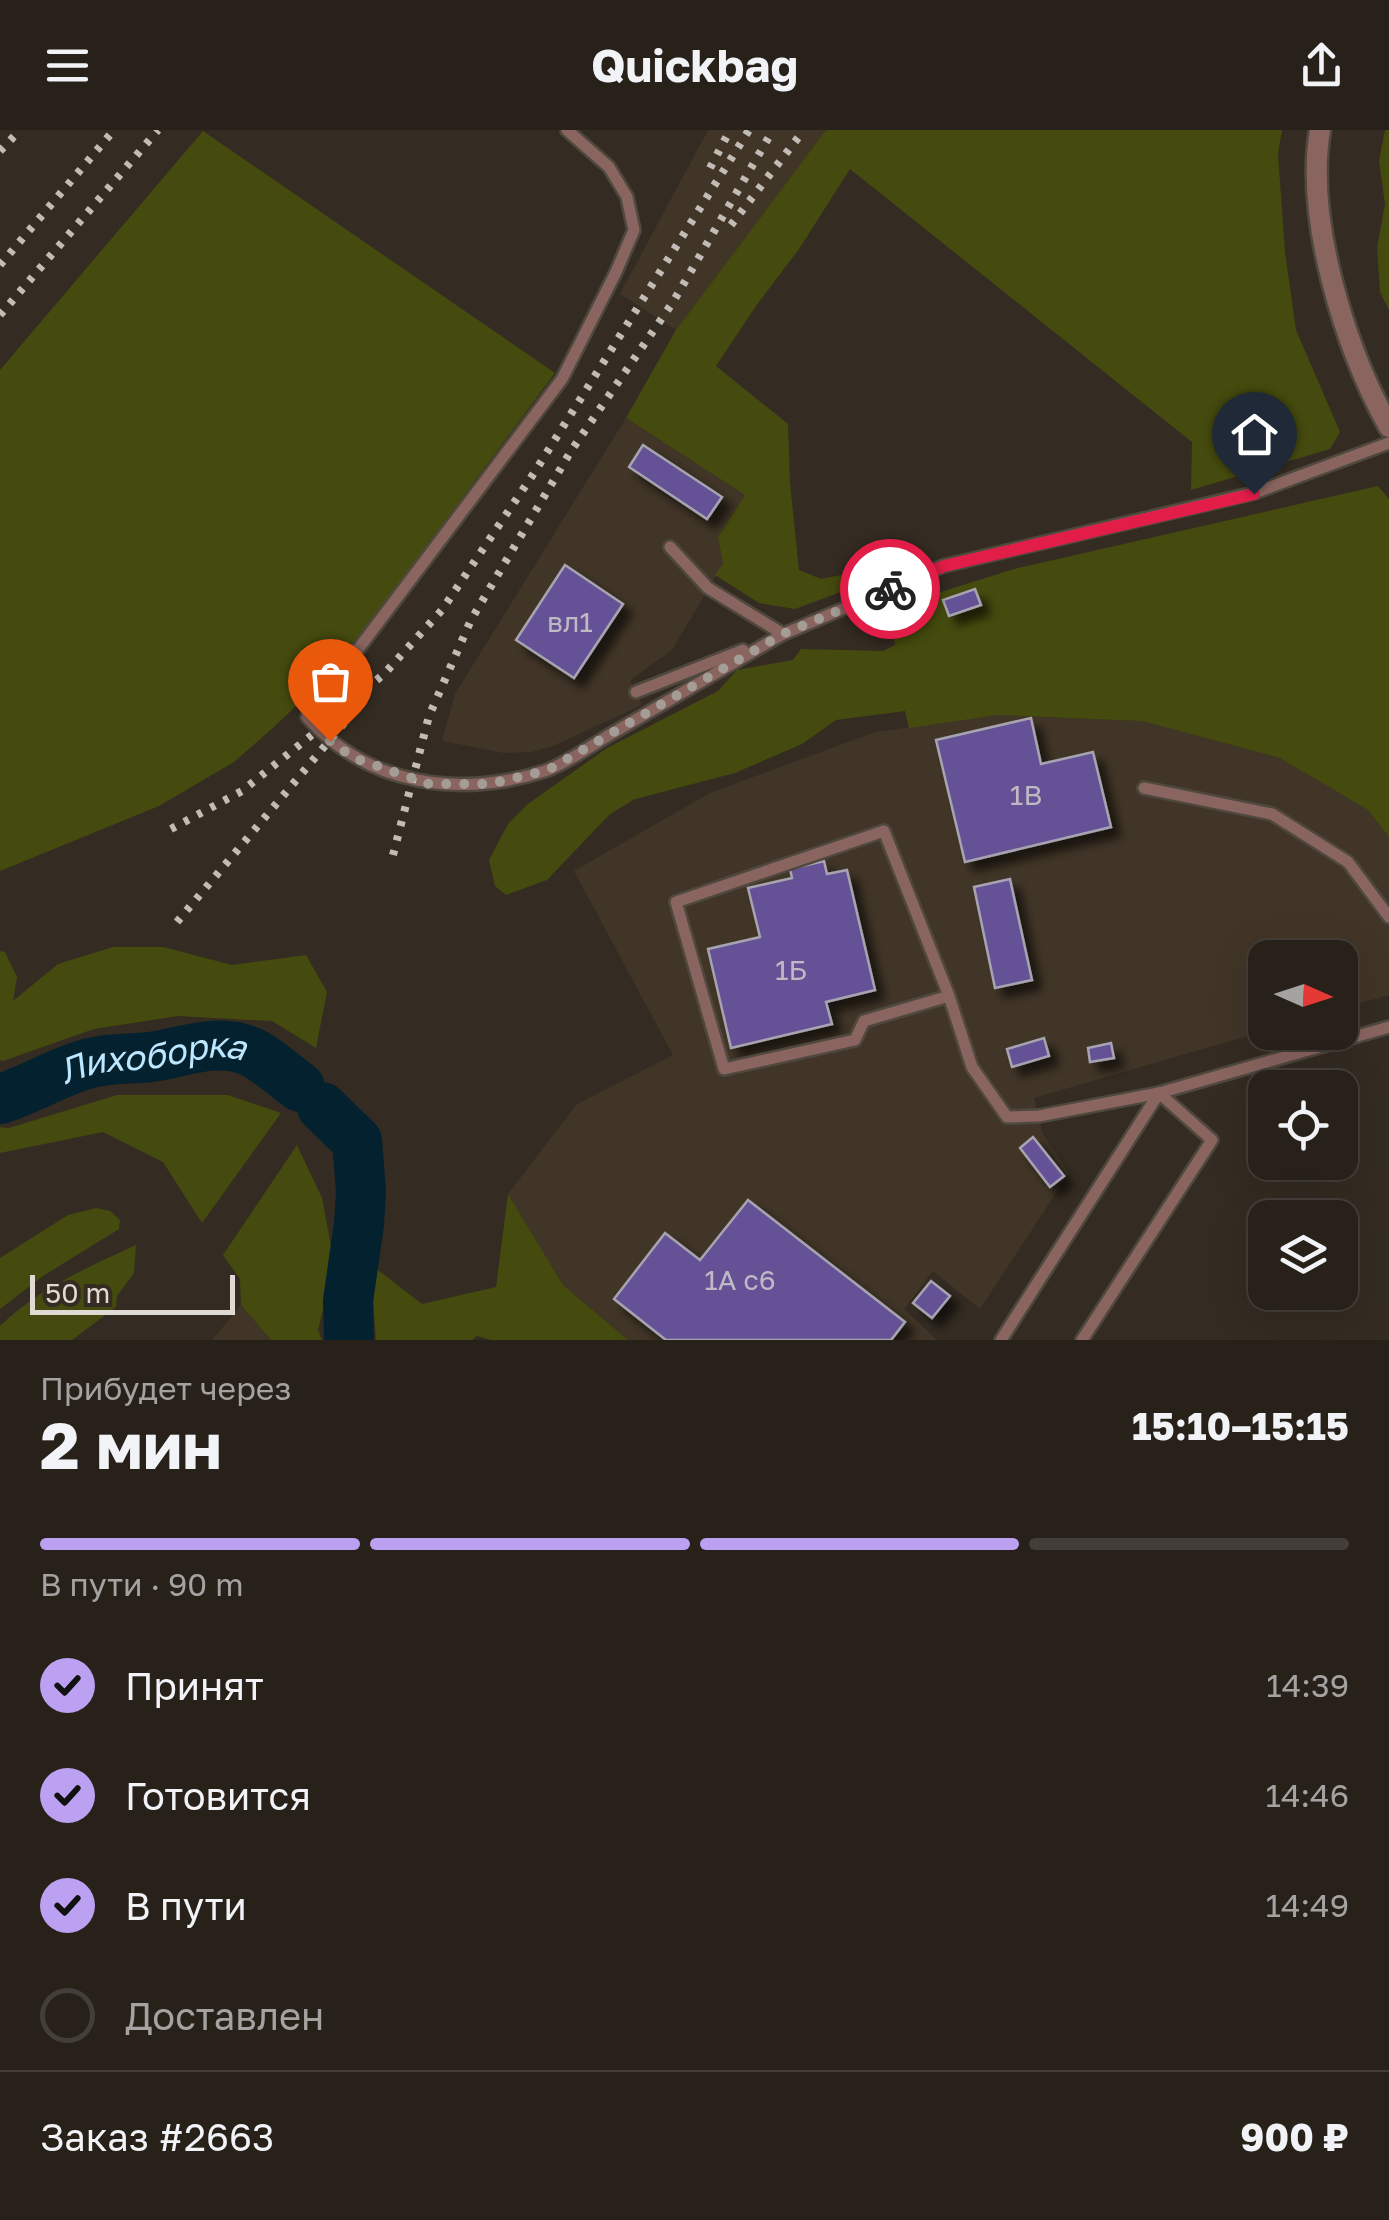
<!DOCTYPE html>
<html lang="ru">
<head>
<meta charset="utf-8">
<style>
	:root { --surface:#27211a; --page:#332e27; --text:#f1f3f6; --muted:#a4a3a2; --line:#433e39; --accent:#bca0f2 }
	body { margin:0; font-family:"Golos Text",sans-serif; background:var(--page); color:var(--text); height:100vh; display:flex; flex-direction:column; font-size:38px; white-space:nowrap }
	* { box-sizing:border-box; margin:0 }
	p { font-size:32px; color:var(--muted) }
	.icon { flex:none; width:55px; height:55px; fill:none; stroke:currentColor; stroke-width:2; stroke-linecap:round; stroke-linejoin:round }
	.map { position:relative; height:1210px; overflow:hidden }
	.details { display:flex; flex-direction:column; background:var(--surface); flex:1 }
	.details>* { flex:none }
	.needle { width:65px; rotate:93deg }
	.buttons { position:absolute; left:1248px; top:810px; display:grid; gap:20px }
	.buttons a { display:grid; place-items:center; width:110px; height:110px; border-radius:20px; background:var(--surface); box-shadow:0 10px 40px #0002,0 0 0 2px var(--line); font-size:50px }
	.scale { position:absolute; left:30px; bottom:25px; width:205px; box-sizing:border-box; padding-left:10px; border:5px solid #dfdad4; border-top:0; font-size:28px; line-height:35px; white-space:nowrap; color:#dfdad4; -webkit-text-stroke:8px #342c22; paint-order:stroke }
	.pin { position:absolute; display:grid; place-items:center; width:85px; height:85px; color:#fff; margin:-102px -42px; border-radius:50% 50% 50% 0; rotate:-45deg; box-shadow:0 0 10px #0007 }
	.pin .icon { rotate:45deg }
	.courier { position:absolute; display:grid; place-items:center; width:100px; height:100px; margin:-50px; border:8px solid #e11d48; border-radius:50%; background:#fff; color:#222; box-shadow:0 2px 12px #0007 }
	.headline em { font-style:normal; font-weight:700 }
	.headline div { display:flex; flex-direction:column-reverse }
	.headline { display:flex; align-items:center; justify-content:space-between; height:170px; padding:0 40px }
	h1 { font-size:65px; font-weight:700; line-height:75px }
	.bar { display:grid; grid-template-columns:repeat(4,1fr); gap:15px 10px; align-content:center; height:120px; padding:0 40px }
	.bar i { height:12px; border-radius:8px; background:var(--line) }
	.bar .selected { background:var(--accent) }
	.bar p { grid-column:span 4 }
	.line { display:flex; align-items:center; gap:25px; padding:0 40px; border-top:2px solid var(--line) }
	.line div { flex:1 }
	ol { padding:0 40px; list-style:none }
	li { display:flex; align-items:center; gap:30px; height:110px }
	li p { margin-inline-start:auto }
	li .icon { padding:10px; border-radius:50%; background:var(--accent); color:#111; stroke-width:4 }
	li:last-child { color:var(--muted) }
	li i { width:55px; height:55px; border:5px solid var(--line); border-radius:50% }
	header { display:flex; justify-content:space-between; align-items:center; height:130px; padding:0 40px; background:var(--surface); font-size:45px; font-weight:700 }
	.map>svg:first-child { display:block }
</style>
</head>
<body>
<header><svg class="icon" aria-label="menu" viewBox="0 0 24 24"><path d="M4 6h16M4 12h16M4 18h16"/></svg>Quickbag<svg class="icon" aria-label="share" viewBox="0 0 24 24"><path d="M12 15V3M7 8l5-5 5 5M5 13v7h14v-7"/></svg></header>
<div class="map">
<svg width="1389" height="1210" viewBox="0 0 1389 1210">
	<defs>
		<filter id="shadow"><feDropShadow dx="9" dy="9" stdDeviation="5" flood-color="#0009"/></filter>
	</defs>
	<rect width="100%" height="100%" fill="#342c22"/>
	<g fill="#413527">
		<polygon points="708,0 826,0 676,200 620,164"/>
		<polygon points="626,288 745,365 718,407 723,434 672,520 630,550 642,575 553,616 531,622 504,623 442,611 455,564"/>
		<polygon points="998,585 1142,591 1280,628 1368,680 1389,707 1389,865 1340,879 1340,828 1265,828 1265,901 1034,968 1042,1002 1069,1043 980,1179 933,1141 904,1179 937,1210 628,1210 563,1155 508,1064 577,974 673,925 574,741 710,663 875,602"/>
		<polygon points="241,1175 271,1210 212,1210"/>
	</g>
	<g fill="#454b0e">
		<polygon points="826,0 1282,0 1278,24 1285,122 1296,200 1340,302 1330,319 1191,360 1192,312 850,39 799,119 756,176 716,236 788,294 790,353 799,440 821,449 895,434 897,441 795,479 759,473 715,445 723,434 718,407 745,365 626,288 676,200"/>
		<polygon points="1385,0 1389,0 1389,180 1380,162 1377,118 1385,74 1379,31"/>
		<polygon points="203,1 555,243 336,538 275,596 234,632 159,676 0,741 0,240"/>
		<polygon points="1378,356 1389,369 1389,707 1368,680 1280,628 1142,591 998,585 909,598 905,581 836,590 802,614 735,643 635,669 610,684 547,750 506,765 495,756 489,730 508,694 528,674 607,618 718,561 737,540 793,530 801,519 883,521 895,515 890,478 1014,439"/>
		<polygon points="113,817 163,817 232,835 306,825 327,862 316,918 272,891 178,886 94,899 3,931 0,930 0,821 5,822 17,847 13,871 58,834"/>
		<polygon points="117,965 228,965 281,983 202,1093 163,1032 103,1002 0,1023 0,997 9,998"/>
		<polygon points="297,1015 322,1068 334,1132 318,1200 322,1210 271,1210 241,1175 240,1149 223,1125"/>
		<polygon points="508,1064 563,1155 628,1210 491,1210 477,1206 472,1210 376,1210 373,1170 374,1137 422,1174 496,1157"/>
		<polygon points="96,1078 110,1081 120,1090 119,1099 43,1146 0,1179 0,1128 68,1085"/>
		<path d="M136 1115 134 1143 117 1166 116 1177 72 1210H0V1196C39 1158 87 1138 136 1115Z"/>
	</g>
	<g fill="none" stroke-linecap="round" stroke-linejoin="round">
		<g stroke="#04212f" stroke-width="50">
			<path id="s1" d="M0 969C30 960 57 942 87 934 110 927 134 930 157 926 187 921 219 908 249 921 266 928 286 947 300 957"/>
			<polyline points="322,977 357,1011 361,1062 359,1094 348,1171 349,1210"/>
		</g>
	</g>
	<g fill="#655195" stroke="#a7a4b1" stroke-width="2.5" filter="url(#shadow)">
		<polygon points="643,315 722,367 707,389 629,337"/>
		<polygon points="565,435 623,474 574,548 516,510"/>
		<polygon points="975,459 981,475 949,486 943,470"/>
		<polygon points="1031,588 1041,634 1093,622 1111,697 965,732 936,610"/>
		<polygon points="824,731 827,744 847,740 875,860 826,872 832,894 731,918 708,819 760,807 748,758 792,748 790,739"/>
		<polygon points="1010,749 1032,850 995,858 974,757"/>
		<polygon points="1044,908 1049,926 1012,937 1007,919"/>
		<polygon points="1111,913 1114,928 1090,932 1088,918"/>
		<polygon points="1033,1007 1064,1046 1050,1057 1020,1018"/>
		<polygon points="748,1070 905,1192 891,1210 666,1210 614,1169 665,1103 700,1130"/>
		<polygon points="931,1151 950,1166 932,1188 913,1173"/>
	</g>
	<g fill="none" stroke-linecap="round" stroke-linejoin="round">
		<defs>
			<g id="service">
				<path d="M567 0 609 37 627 67 634 100 616 142 562 249 307 587C368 656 460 668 545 641 568 633 596 612 618 600 673 568 728 536 783 504"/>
				<polyline points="670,417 708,458 783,504"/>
				<polyline points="779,506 943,436 1254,363 1389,313"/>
				<polyline points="636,562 743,520"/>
				<polyline points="1144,658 1272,684 1348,732 1389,787"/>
				<polyline points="949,866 864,891 855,910 724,939 676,772 884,701 949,866 972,937 1007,987 1039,986 1159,963 1389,897"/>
				<polyline points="1001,1210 1159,963"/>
				<polyline points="1082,1210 1212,1010 1159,963"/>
			</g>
			<path id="tertiary" d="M1320 0C1305 90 1345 218 1389 297"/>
		</defs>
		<use href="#service" stroke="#4f483e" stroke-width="16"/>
		<use href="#tertiary" stroke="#4f483e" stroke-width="25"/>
		<use href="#service" stroke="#8a6560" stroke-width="11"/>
		<use href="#tertiary" stroke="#8a6560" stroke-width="20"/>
		<g stroke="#c2bcb6" stroke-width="8" stroke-dasharray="5 10" stroke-linecap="butt">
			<polyline points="0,21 20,0"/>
			<polyline points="710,38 730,0"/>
			<polyline points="731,95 804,0"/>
			<polyline points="0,135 114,0"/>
			<polyline points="0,185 158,0"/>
			<polyline points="171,699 242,661 318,600 385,543 442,480 534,343 749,0"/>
			<polyline points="393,725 429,586 471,490 571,321 673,172 773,0"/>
			<polyline points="177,792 350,586"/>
		</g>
	</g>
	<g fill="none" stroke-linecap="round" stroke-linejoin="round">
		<polyline stroke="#a39d96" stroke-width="10" stroke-dasharray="0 18" points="330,611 354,628 429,654 490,654 548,640 783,504 890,459"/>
		<polyline stroke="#e11d48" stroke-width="12" points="890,459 944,436 1254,364"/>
	</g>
	<g text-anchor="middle" stroke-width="8" stroke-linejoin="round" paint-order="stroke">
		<g font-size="28" fill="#c0b8c4">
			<text x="570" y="502">вл1</text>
			<text x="1026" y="675">1В</text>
			<text x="791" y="850">1Б</text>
			<text x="740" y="1160">1А с6</text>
		</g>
		<g font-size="35" font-style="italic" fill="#bde7ff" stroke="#342c22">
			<text dy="12" stroke="none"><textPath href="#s1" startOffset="160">Лихоборка</textPath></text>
		</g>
	</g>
</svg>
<div class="buttons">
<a><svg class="needle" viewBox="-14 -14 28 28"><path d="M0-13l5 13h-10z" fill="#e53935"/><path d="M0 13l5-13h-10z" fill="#a4a3a2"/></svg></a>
<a><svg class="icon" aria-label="locate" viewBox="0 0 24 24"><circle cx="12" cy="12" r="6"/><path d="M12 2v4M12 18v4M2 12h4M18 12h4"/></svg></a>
<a><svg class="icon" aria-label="layers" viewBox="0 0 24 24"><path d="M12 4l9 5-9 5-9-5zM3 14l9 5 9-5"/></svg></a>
</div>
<div class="scale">50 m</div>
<div class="pin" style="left:330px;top:611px;background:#ea580c"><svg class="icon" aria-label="bag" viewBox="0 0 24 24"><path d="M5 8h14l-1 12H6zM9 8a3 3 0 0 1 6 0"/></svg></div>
<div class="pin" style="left:1254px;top:364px;background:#1f2937"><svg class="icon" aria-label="home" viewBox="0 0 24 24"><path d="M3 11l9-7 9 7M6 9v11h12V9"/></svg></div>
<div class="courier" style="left:890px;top:459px"><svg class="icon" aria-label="bike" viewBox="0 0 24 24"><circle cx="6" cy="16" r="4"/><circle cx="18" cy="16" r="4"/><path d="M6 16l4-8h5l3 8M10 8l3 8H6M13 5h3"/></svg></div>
</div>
<section class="details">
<div class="headline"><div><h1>2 мин</h1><p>Прибудет через</p></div><em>15:10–15:15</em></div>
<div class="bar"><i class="selected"></i><i class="selected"></i><i class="selected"></i><i></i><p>В пути · 90 m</p></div>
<ol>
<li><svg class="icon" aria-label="check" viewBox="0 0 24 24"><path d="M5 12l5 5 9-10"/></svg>Принят<p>14:39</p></li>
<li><svg class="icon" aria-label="check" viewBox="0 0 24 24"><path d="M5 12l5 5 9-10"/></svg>Готовится<p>14:46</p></li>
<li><svg class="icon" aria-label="check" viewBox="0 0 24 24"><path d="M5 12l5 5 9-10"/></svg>В пути<p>14:49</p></li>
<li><i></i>Доставлен</li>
</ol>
<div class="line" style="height:130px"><div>Заказ #2663</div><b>900 ₽</b></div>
</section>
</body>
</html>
